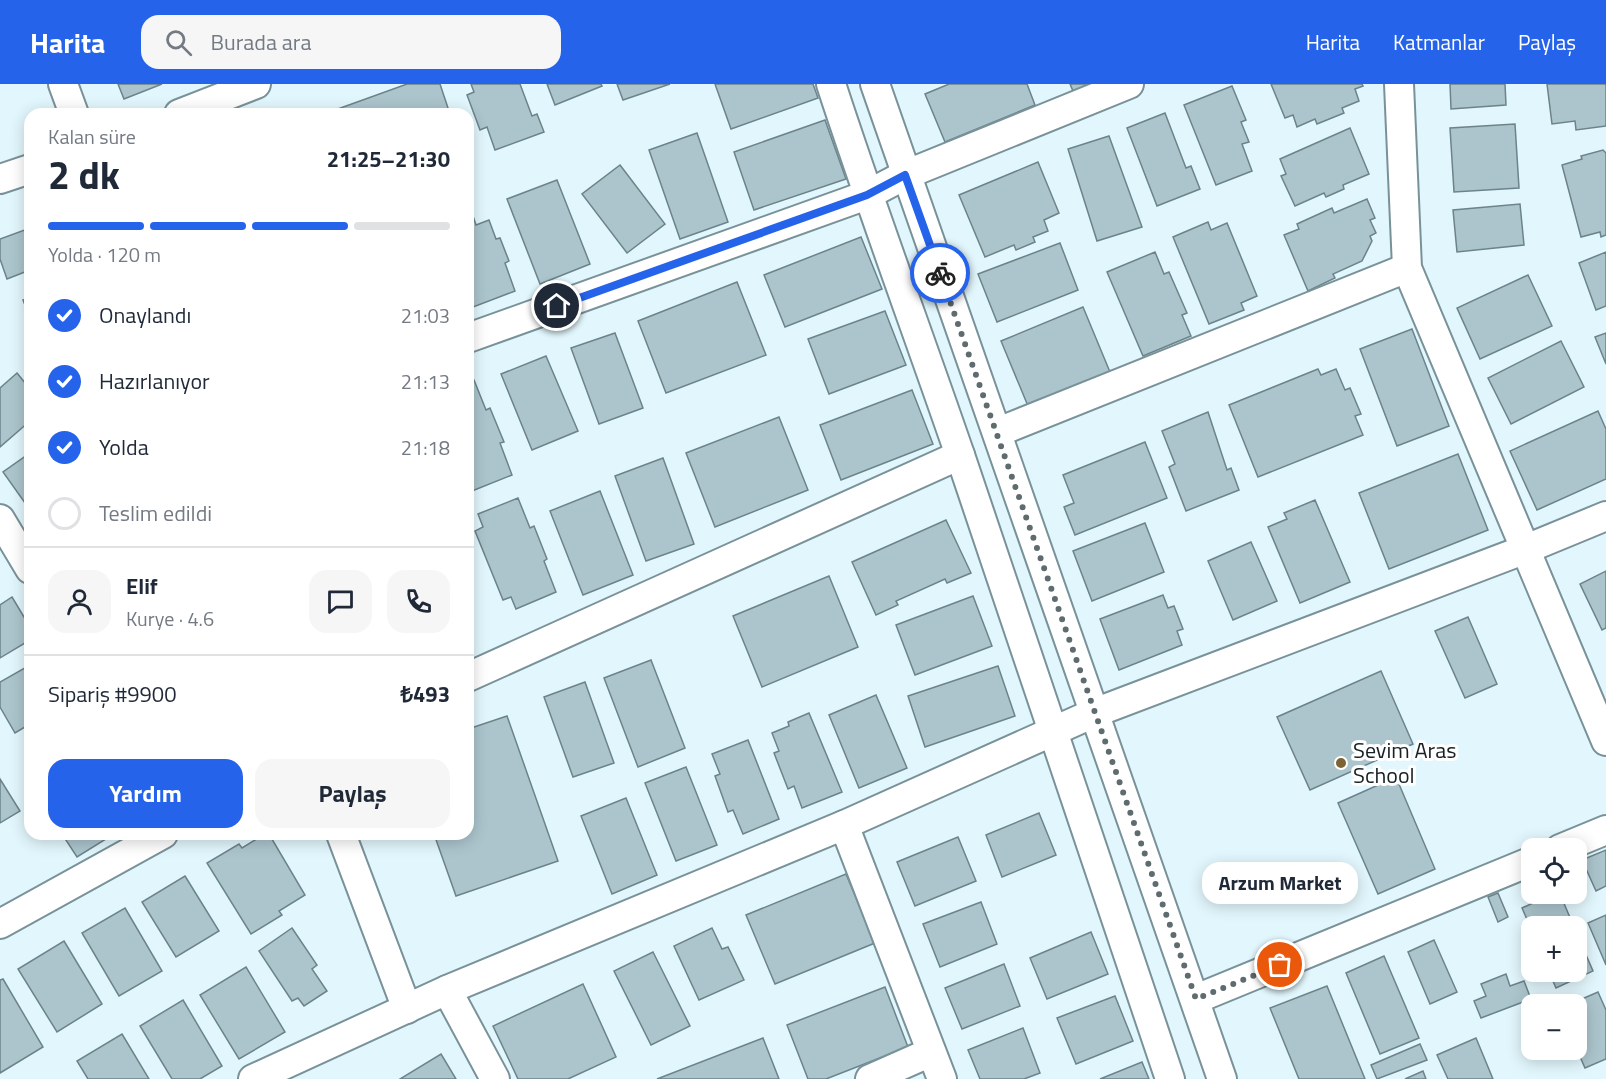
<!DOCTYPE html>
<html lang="tr">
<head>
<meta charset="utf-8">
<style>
	:root { --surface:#fff; --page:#f6f6f7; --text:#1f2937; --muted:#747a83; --line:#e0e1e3; --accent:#2563eb }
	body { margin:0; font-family:"Titillium Web",sans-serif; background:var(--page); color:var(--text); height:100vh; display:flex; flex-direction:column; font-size:22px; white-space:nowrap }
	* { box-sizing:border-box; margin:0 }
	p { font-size:20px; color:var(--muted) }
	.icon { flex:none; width:33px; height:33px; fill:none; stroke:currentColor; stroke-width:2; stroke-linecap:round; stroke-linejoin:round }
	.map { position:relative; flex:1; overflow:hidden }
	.details { position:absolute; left:24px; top:24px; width:450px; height:732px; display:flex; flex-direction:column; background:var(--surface); border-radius:18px; box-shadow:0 3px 15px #0003 }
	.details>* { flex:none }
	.tools { position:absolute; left:1521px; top:754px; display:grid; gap:12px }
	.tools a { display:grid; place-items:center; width:66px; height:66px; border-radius:12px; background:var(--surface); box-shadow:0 3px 15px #0003; font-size:30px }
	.pin { position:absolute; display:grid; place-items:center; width:51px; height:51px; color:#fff; margin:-26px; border:3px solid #fff; border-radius:50%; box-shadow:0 2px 6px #0007 }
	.courier { position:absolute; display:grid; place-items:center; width:60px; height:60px; margin:-30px; border:4px solid #2563eb; border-radius:50%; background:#fff; color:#222; box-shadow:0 2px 8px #0007 }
	.bubble { position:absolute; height:42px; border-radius:18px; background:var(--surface); box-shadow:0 3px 15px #0003; font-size:20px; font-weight:700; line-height:42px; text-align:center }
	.overview em { font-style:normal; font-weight:700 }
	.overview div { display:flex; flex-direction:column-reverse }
	.overview { display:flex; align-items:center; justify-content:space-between; height:102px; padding:0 24px }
	h1 { font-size:39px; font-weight:700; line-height:45px }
	.bar { display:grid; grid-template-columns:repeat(4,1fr); gap:9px 6px; align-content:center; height:72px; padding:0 24px }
	.bar i { height:8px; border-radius:4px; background:var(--line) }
	.bar .on { background:var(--accent) }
	.bar p { grid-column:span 4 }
	.line { display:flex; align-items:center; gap:15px; padding:0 24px; border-top:2px solid var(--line) }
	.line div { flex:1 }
	.round { display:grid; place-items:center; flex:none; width:63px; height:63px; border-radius:18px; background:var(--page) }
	ol { padding:0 24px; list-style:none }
	li { display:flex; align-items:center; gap:18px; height:66px }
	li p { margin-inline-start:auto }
	li .icon { padding:6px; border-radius:50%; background:var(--accent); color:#fff; stroke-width:4 }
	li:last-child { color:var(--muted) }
	li i { width:33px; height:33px; border:3px solid var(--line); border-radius:50% }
	.button { display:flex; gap:12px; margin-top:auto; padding:12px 24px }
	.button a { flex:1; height:69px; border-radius:18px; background:var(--accent); color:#fff; font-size:24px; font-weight:700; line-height:69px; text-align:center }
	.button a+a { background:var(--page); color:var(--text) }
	header { display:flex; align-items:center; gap:36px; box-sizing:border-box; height:84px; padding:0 30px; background:var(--accent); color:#fff }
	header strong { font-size:28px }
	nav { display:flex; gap:33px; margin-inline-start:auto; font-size:21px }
	.search { width:420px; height:54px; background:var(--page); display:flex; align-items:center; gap:15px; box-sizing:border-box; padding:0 21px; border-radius:18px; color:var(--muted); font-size:22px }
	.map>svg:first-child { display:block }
</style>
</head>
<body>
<header>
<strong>Harita</strong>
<div class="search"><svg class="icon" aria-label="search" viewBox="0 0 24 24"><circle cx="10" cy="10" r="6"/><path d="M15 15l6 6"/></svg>Burada ara</div>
<nav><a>Harita</a><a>Katmanlar</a><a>Paylaş</a></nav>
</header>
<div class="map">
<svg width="1606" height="995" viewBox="0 0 1606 995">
	<rect width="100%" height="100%" fill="#e2f7fd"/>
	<g fill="#acc5cd" stroke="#6b838a" stroke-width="1.5">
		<polygon points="118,0 162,0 124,15"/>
		<polygon points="407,0 440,0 450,30 336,30 335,26"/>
		<polygon points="471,0 520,0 532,32 537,30 544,48 495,66 487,43 480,46 467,11 474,8"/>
		<polygon points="547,0 601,0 602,2 555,21"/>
		<polygon points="617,0 670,0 623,16"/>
		<polygon points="715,0 813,0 818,14 731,45"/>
		<polygon points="949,0 1027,0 1035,21 945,58 925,10"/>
		<polygon points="1070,0 1092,0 1073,7"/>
		<polygon points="1271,0 1362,0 1363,2 1355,5 1359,17 1342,24 1344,29 1317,40 1315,35 1297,43 1293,31 1285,34"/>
		<polygon points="1450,0 1505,0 1506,21 1451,25"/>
		<polygon points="1547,0 1606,0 1606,42 1576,46 1575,37 1552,40"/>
		<polygon points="1232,2 1246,36 1241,38 1249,58 1242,60 1252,87 1216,101 1184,21"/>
		<polygon points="1165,29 1186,84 1191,82 1200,105 1157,122 1127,44"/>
		<polygon points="825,36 846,95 754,126 734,68"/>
		<polygon points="1515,40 1519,104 1454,108 1450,44"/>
		<polygon points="1350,44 1369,90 1343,101 1344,105 1326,113 1324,109 1295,122 1281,92 1286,90 1280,75"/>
		<polygon points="697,49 728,138 680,155 649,66"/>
		<polygon points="1109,52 1142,143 1097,157 1068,65"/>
		<polygon points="1603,66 1606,69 1606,151 1601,153 1600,148 1581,153 1562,81 1582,75 1581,72"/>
		<polygon points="1038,78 1059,129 1044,136 1048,147 1033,153 1035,158 1016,166 1014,161 985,173 959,111"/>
		<polygon points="620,81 665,140 627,169 582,110"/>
		<polygon points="557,96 590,180 540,200 507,115"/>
		<polygon points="1367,115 1375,134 1370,136 1376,149 1370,152 1372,157 1362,177 1333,190 1335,194 1308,207 1284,151 1299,145 1297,140 1332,124 1334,129"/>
		<polygon points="1520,120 1524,161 1457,168 1453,126"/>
		<polygon points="473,132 476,141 489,136 496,155 500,154 509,177 505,179 515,207 468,225 468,134"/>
		<polygon points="1208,138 1211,146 1227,139 1257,212 1241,219 1244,226 1209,240 1173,153"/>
		<polygon points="30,144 30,186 7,195 0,175 0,155"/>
		<polygon points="861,153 882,205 785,243 764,191"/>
		<polygon points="1060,159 1078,206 997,238 978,190"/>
		<polygon points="1155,168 1164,190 1169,188 1187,229 1182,231 1191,252 1143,272 1107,188"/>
		<polygon points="1606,168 1606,222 1596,226 1579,179"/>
		<polygon points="1528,191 1552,242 1480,275 1457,224"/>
		<polygon points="737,198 766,271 666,309 638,237"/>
		<polygon points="30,214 30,234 23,216"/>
		<polygon points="1083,223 1110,288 1028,322 1001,257"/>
		<polygon points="885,227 906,281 829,310 808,255"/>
		<polygon points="1412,245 1449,342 1397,362 1360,265"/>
		<polygon points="615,249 643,324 599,340 571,264"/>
		<polygon points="1606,249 1606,280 1595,253"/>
		<polygon points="1561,257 1584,303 1511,340 1488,294"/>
		<polygon points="546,272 578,347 532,366 501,290"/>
		<polygon points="1318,285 1321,291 1336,285 1345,306 1350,304 1361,330 1355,332 1363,351 1258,393 1229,321"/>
		<polygon points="17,289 30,305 30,337 0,363 0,304"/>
		<polygon points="474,296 486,326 490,324 504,358 500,359 512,391 472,407 468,396 468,299"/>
		<polygon points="912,306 933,360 841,396 820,341"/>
		<polygon points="1598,327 1606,345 1606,395 1537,426 1510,367"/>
		<polygon points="1208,328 1227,386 1231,384 1239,406 1186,427 1169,383 1175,380 1162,347"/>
		<polygon points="779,333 808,406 715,443 686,369"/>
		<polygon points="1145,358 1167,414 1075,451 1064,423 1074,419 1063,391"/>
		<polygon points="30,369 30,426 3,388"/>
		<polygon points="1458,370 1488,446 1389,485 1359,409"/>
		<polygon points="663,374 694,460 646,477 615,392"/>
		<polygon points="600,407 633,491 583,511 550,427"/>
		<polygon points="518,414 530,444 534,442 547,475 544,477 556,508 516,525 511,513 503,516 475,447 483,443 478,430"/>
		<polygon points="1315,416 1350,498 1300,519 1268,443 1287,435 1284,429"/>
		<polygon points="946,436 971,489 947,499 945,495 896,517 898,521 876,531 852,478"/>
		<polygon points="1145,439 1164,488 1092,517 1073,467"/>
		<polygon points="1251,458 1277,517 1233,536 1208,477"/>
		<polygon points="1606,487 1606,544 1602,546 1580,500"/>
		<polygon points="829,492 858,563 762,603 733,532"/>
		<polygon points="1163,511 1168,524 1174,522 1183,545 1177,547 1182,561 1119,586 1100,535"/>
		<polygon points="973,512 992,562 915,591 896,541"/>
		<polygon points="12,513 30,543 30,556 0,574 0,521"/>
		<polygon points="1468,533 1497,600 1465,614 1435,547"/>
		<polygon points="651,576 685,664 638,683 604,594"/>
		<polygon points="30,581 30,640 15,649 0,623 0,598"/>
		<polygon points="998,582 1015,632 925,663 908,612"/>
		<polygon points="1381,587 1413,660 1310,706 1277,633"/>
		<polygon points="585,598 614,679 573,693 544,613"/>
		<polygon points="876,611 907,684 859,704 829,631"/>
		<polygon points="809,629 842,708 802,724 794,702 788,705 774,669 779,667 772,649 789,642 788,638"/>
		<polygon points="507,632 558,777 456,812 434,750 468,750 468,645"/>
		<polygon points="748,656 779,735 743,750 733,726 728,728 715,692 720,690 712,670"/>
		<polygon points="686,683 717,761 676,777 645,699"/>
		<polygon points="1396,693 1435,785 1378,810 1338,719"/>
		<polygon points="0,695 20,727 0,739"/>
		<polygon points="626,714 657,791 612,810 581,732"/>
		<polygon points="1039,729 1056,771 1002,793 986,751"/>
		<polygon points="62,750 114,750 77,773"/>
		<polygon points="265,750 269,750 305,811 279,827 282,831 251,850 207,779 239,760 242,764"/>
		<polygon points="958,753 976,797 915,822 897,778"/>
		<polygon points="1606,766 1606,802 1596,807 1582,776"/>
		<polygon points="846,790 875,859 775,900 746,831"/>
		<polygon points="185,792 219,847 176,873 142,818"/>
		<polygon points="1498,809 1508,833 1498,838 1488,813"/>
		<polygon points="1553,810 1560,810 1574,843 1532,843 1532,847 1522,824"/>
		<polygon points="981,818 997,860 940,883 923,840"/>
		<polygon points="125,824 162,887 119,912 82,849"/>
		<polygon points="1606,831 1606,881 1588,839"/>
		<polygon points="292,844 317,881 312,885 327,907 304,922 298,914 292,917 259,867"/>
		<polygon points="712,844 722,865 728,863 744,896 699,916 674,862"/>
		<polygon points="1091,848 1108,890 1047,915 1030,874"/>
		<polygon points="1576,848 1593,887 1556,904 1549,888 1576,888"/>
		<polygon points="1434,856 1457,908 1430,920 1408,868"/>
		<polygon points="64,857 102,920 57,948 18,885"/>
		<polygon points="653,868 690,942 651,961 614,887"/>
		<polygon points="1384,872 1419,954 1380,970 1346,889"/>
		<polygon points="1004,880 1020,922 962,945 945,904"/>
		<polygon points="246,883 285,948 239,975 200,911"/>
		<polygon points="1506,890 1510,902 1524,897 1531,915 1481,934 1474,917 1486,912 1481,900"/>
		<polygon points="3,895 43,963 0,989 0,896"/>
		<polygon points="583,900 616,973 568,995 518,995 493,942"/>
		<polygon points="1327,902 1365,995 1299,995 1270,924"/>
		<polygon points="885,903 908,963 826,995 808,995 787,941"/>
		<polygon points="1598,908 1606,926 1606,975 1585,984 1577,966 1572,966 1576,966 1576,921 1568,921"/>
		<polygon points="1115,912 1133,957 1076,980 1057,934"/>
		<polygon points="183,916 222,982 200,995 172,995 140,942"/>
		<polygon points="1023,944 1040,989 1024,995 980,995 968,966"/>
		<polygon points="122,950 149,995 88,995 77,977"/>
		<polygon points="763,954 779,995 657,995"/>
		<polygon points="1476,954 1493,995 1448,995 1437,971"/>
		<polygon points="1420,960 1427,976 1377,995 1371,981"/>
		<polygon points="441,970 456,995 400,995"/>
		<polygon points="1142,978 1149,995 1100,995"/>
		<polygon points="1423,987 1426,995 1405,995"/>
	</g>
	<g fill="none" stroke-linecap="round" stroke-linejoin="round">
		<defs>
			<g id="minor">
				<polyline points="63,0 74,30"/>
				<path d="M831 0C872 126 918 249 961 374 1032 581 1101 788 1170 995"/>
				<polyline points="875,0 1222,995"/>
				<polyline points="1399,0 1407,184 1606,657"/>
				<polyline points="179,30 256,0"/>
				<polyline points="0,95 30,85"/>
				<polyline points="468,254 867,111 905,91 1129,0"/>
				<polyline points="998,348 1407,184"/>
				<polyline points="0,435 30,485"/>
				<polyline points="468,593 960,371"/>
				<polyline points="844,741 942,995"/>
				<polyline points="341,750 407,925"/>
				<polyline points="1560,765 1606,746"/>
				<polyline points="0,840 163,750"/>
				<polyline points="447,906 495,995"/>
				<polyline points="1196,915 1532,777"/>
				<polyline points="253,995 447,906 844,741 1094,629 1526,465 1606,432"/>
				<polyline points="870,995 931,968"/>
			</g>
		</defs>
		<use href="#minor" stroke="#799299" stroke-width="32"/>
		<use href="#minor" stroke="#fff" stroke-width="28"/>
	</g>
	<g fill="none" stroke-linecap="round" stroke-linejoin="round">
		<polyline stroke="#5e6b6f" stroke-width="6" stroke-dasharray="0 10.8" points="940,189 1196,915 1280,881"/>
		<polyline stroke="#2563eb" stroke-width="8" points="557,222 867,111 905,91 940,189"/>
	</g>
	<circle fill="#7c6234" stroke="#fff" stroke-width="2" cx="1341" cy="679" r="6"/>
	<g text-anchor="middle" stroke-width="6" stroke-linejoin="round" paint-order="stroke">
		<g font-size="22" fill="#172023" stroke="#fff" text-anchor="start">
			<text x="1353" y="674">Sevim Aras<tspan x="1353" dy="25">School</tspan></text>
		</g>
	</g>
</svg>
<div class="tools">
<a><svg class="icon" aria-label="locate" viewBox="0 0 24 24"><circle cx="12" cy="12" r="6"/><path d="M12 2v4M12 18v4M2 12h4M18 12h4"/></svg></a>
<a>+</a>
<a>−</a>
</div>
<div class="pin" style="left:1280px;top:881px;background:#ea580c"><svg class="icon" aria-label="bag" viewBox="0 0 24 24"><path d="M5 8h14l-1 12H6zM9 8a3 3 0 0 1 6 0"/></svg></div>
<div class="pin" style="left:557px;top:222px;background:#1f2937"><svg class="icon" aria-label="home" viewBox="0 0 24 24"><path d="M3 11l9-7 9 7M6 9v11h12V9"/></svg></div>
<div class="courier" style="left:940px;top:189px"><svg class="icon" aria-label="bike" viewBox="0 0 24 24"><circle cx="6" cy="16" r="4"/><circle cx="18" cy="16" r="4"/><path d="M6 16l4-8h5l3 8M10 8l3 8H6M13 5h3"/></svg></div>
<div class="bubble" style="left:1202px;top:778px;width:156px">Arzum Market</div>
<section class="details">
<div class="overview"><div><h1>2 dk</h1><p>Kalan süre</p></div><em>21:25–21:30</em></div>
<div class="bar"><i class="on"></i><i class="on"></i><i class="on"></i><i></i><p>Yolda · 120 m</p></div>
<ol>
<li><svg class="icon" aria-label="check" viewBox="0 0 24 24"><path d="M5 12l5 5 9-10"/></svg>Onaylandı<p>21:03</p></li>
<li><svg class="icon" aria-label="check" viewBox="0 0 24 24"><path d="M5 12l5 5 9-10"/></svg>Hazırlanıyor<p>21:13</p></li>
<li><svg class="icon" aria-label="check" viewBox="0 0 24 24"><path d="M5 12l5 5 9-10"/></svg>Yolda<p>21:18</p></li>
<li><i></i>Teslim edildi</li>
</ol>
<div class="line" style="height:108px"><a class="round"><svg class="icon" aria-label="person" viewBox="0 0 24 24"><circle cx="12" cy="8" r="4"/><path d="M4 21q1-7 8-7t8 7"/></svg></a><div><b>Elif</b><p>Kurye · 4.6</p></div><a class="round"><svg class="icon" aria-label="chat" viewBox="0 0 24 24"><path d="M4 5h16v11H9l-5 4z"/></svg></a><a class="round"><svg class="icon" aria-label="phone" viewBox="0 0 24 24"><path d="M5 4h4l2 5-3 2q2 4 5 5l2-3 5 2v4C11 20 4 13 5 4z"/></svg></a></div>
<div class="line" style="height:78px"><div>Sipariş #9900</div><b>₺493</b></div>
<div class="button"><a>Yardım</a><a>Paylaş</a></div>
</section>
</div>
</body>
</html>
